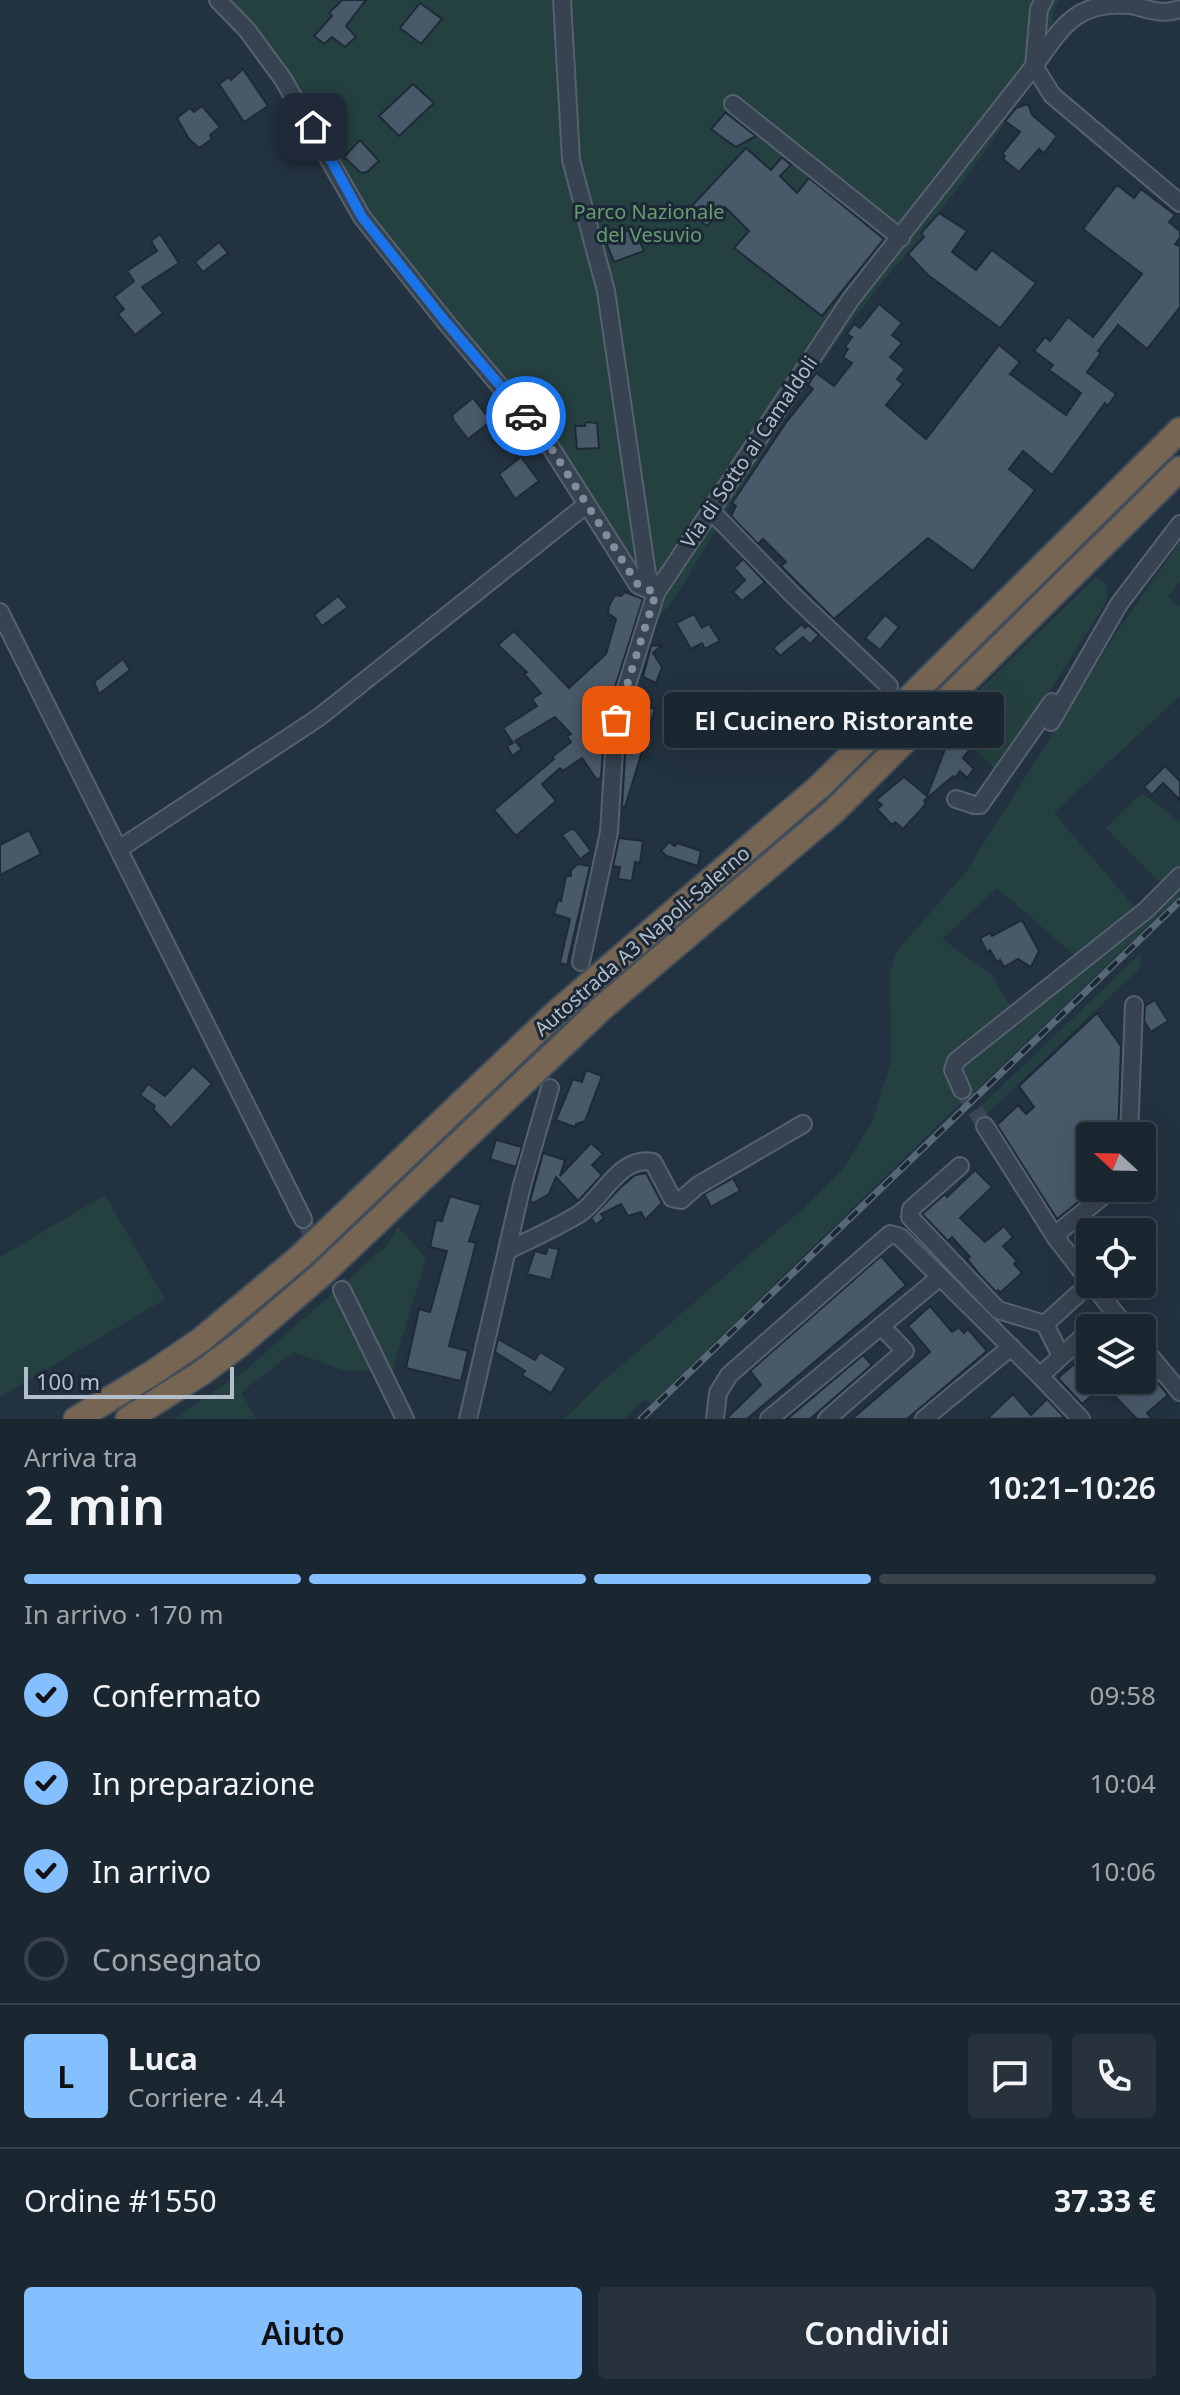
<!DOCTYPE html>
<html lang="it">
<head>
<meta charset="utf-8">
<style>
	:root { --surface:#1a2630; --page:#27323c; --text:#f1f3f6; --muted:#9fa5ab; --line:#38434c; --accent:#84bfff }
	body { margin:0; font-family:"Noto Sans",sans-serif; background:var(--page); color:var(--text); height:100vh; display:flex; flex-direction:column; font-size:30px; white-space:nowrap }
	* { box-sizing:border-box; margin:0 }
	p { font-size:26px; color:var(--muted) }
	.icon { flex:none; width:44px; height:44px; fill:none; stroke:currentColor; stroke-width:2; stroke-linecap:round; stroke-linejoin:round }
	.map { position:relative; height:1419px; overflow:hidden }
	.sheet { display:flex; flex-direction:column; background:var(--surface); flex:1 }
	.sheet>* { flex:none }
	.needle { width:52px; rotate:292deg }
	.tools { position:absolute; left:1076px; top:1122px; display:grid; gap:16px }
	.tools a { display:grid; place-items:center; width:80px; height:80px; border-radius:8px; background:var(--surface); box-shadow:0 8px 32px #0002,0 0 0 2px var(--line); font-size:40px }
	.scale { position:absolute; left:24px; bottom:20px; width:210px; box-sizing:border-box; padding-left:8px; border:4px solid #b3becb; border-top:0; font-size:22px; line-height:28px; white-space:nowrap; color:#b3becb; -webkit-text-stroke:6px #1c2835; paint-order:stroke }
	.pin { position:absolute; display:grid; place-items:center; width:68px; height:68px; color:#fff; margin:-34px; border-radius:16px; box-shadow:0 4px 12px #0006 }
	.courier { position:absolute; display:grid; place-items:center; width:80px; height:80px; margin:-40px; border:6px solid #1a73e8; border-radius:50%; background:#fff; color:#222; box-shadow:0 2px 10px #0007 }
	.bubble { position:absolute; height:56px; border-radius:8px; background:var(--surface); box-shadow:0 8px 32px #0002,0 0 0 2px var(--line); font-size:26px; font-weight:600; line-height:56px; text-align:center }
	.summary em { font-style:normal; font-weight:600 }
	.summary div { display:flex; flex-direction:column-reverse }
	.summary { display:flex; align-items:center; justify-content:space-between; height:136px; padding:0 24px }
	h1 { font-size:52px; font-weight:600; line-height:60px }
	.bar { display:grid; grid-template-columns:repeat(4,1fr); gap:12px 8px; align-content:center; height:96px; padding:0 24px }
	.bar i { height:10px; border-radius:6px; background:var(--line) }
	.bar .current { background:var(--accent) }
	.bar p { grid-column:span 4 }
	.line { display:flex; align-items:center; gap:20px; padding:0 24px; border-top:2px solid var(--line) }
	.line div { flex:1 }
	.round { display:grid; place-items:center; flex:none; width:84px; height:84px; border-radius:8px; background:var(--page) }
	ol { padding:0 24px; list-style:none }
	li { display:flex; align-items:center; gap:24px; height:88px }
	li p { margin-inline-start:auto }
	li .icon { padding:8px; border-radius:50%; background:var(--accent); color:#111; stroke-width:4 }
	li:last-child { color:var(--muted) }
	li i { width:44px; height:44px; border:4px solid var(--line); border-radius:50% }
	.action { display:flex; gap:16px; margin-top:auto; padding:16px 24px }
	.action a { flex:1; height:92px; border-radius:8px; background:var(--accent); color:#111; font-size:32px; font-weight:600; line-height:92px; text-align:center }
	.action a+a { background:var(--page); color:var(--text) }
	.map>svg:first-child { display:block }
</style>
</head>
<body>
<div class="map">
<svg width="1180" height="1419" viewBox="0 0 1180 1419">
	<rect width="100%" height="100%" fill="#233240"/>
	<g fill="#254041">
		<path d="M210 0H1059C1050 16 1050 25 1057 42 1015 108 973 174 921 233L923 236C847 316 790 412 731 504 707 542 688 583 659 618L530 432 397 270 283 90 240 30Z"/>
		<polygon points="1180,542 1180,581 1168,597 1180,607 1180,696 1054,813 1138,911 1080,960 997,888 942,939 992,975 1012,1009 952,1076 964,1100 651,1404 645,1399 624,1419 564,1419 601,1383 805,1207 843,1169 872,1122 891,1063 890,972 896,952 965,873 1120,627"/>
		<polygon points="1096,577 1108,587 1105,604 998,772 976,751 981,717 966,703"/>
		<polygon points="1142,793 1180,822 1180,870 1165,887 1106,828"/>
		<polygon points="1180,882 1180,895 969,1097 956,1073 959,1062"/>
		<polygon points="1141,953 1139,969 978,1122 972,1115"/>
		<polygon points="105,1195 165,1299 0,1397 0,1257"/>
		<polygon points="398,1227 426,1258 392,1372 342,1370 294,1352 241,1392 256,1419 174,1419 247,1369 385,1247"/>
	</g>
	<g fill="#48596a" stroke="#1e2a37" stroke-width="2">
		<polygon points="342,0 366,0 346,26 356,37 345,47 332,37 324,44 314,36 332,16 329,13"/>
		<polygon points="420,3 442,19 421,44 400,28"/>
		<polygon points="243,69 268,106 244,122 219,84 229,77 231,80"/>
		<polygon points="413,84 434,103 399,136 379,116"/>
		<polygon points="1028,104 1032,115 1057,136 1044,153 1039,149 1019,172 1003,159 1005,156 1002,154 1020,132 1005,121 1016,108"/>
		<polygon points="202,106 220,127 210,135 212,139 199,148 189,139 177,118 190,108 194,112"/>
		<polygon points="726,112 726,113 756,136 736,147 723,138 711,129"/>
		<polygon points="360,140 379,161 367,172 361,173 344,157"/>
		<polygon points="746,148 771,170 782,157 791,165 780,176 797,193 809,178 884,239 822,316 734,248 749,231 725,207 707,226 687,211"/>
		<polygon points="1117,185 1134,198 1141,189 1175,215 1169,222 1180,231 1180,238 1175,244 1180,246 1180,307 1147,349 1118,325 1098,351 1101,353 1087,372 1116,394 1108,406 1105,403 1052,475 1023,451 1009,469 1035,490 973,571 928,538 834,619 781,566 786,562 763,539 758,544 731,516 736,506 732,503 787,421 813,389 808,385 816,373 834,386 852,363 843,357 848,349 845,347 852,337 847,334 854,324 860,328 879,304 902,323 892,335 902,343 890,357 905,369 897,379 903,384 886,405 926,439 999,345 1020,362 1010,374 1066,415 1081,393 1049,370 1053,365 1034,351 1045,337 1050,341 1068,317 1093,337 1142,274 1083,229"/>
		<polygon points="939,213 967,231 952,252 976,270 992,250 1036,283 1000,328 928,275 908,254 924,237 921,233"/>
		<polygon points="634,228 644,251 614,262 605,240"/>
		<polygon points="160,234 179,263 142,287 163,313 135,335 118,314 124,309 114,297 134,281 127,271 157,251 151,241"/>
		<polygon points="219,242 228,253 203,272 195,262"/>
		<polygon points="473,398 491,421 468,439 454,421 452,415"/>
		<polygon points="586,422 597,423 599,448 577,449 575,426 585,426"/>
		<polygon points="521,457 539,481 515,499 499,474"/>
		<polygon points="743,559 765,582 742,601 733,592 745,580 734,568"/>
		<polygon points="625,592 643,599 615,687 592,708 605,723 601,777 597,780 582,758 563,771 560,768 542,784 556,801 516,836 494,810 554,759 552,757 571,742 567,736 571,734 555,717 515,741 522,749 512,756 507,746 513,743 503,728 537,706 532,699 541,693 524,674 527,672 498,645 514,631 569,688 606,654 616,619 608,613 609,606 615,595 621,596"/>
		<polygon points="338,596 348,607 322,626 314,615"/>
		<polygon points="694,614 702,628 709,624 720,641 705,649 702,643 691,649 676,623"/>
		<polygon points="885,615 899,627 880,650 865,638"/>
		<polygon points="802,624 805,628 808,625 819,635 810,644 803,637 780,656 773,648"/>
		<polygon points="662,645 653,653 662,667 656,683 643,677 651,646"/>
		<polygon points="123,659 130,670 99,694 94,682"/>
		<polygon points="855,688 868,700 844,727 847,729 835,745 831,742 825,750 812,741"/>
		<polygon points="747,689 762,710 739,729 733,719 723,725 717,710"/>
		<polygon points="639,697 652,700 651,708 655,709 625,807 622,807 627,722 632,722"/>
		<polygon points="963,713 973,723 969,728 980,737 963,758 974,769 967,778 960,771 955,778 953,776 924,801 926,804 903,829 895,822 892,825 877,809 882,805 876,800 904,777 927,796 948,741 942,735"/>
		<polygon points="1165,766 1180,781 1180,800 1163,783 1152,795 1144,787"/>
		<polygon points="571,829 575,830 591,851 580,859 562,835"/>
		<polygon points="29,830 41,854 0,875 0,845"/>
		<polygon points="619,838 643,841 640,863 635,862 632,881 618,879 620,867 613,866"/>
		<polygon points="669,842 675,846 677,843 701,851 698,866 667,856 661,851"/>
		<polygon points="578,864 590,866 567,965 560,963 570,919 554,914 558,900 561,901 566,876 571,876 571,870"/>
		<polygon points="1022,920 1039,951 1031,967 1018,959 1004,967 1000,960 997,962 990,950 987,952 980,938 990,933 992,936"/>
		<polygon points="1155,1000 1168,1021 1151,1032 1144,1021 1145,1006"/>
		<polygon points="1097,1013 1121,1046 1118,1136 1090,1136 1090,1188 1096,1188 1057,1219 997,1125 1018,1105 1026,1114 1034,1107 1019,1086"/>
		<polygon points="193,1066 212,1084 171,1128 153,1109 155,1106 140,1095 148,1084 165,1096"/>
		<polygon points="586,1070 602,1076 585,1121 576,1124 575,1127 556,1120 573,1079 582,1082"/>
		<polygon points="496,1140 522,1147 516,1167 490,1159"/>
		<polygon points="591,1143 603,1154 592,1165 602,1175 580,1199 578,1201 556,1177 549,1194 533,1203 530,1201 543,1153 565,1160 560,1176"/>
		<polygon points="975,1170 992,1187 960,1218 985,1242 1004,1226 1013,1237 1003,1246 1017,1261 1014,1264 1022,1273 1000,1293 998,1290 996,1292 980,1275 967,1259 970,1257 952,1237 948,1241 922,1214 945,1194 947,1197"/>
		<polygon points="646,1173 662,1203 645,1220 641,1212 628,1216 621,1204 601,1214 604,1218 596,1225 591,1218 620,1188 635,1175"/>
		<polygon points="733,1178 740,1191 711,1207 704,1194"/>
		<polygon points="450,1196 481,1205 469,1241 476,1243 449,1346 468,1351 461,1381 406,1368 419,1309 430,1312 447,1251 430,1247 436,1220 442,1221"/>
		<polygon points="548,1247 559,1249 551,1280 527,1274 535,1251 546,1254"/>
		<polygon points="881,1256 906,1285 747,1419 726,1419 761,1385 750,1371"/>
		<polygon points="930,1306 952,1332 959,1327 964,1333 968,1329 987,1351 907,1419 852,1419 930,1352 908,1326"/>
		<polygon points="498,1339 535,1360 540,1352 566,1368 551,1393 522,1375 525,1371 495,1352"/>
		<polygon points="863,1355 872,1365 810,1419 787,1419"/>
		<polygon points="1081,1358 1090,1369 1090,1380 1142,1380 1149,1372 1168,1395 1147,1413 1152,1419 1137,1419 1104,1385 1082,1404 1058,1378"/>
		<polygon points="1013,1394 1031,1415 1047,1399 1065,1418 987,1419"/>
	</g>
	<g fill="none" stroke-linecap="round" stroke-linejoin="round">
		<g stroke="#394755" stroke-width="16" stroke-dasharray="16 8" stroke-linecap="butt">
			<polyline points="962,1090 985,1126"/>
			<polyline points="303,1219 342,1290"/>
		</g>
		<defs>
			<g id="minor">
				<polyline points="218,0 247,30 283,79 362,217 444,320 548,443 638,585 656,593"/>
				<polyline points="562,0 571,160 606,291 647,574 656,593"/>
				<path d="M1180 9C1162 15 1150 10 1131 5 1076 0 1062 27 1034 66L1052 95 1180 203"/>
				<polyline points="733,104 901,238"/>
				<polyline points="711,511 795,597 889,686"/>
				<polyline points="0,612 303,1219"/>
				<polyline points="1051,722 1119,604 1180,524"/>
				<polyline points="956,799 974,805 980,805 1052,702"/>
				<polyline points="119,849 318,718 586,505"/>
				<polyline points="581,962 609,832 616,720 656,593 851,299 1034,66 1039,9 1044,0"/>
				<polyline points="962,1090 953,1070 956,1061 1146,910 1180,876"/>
				<polyline points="985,1126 1056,1238 1090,1282"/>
				<polyline points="1129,1136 1134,1005"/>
				<polyline points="960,1166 911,1209 910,1217 998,1310 1045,1324"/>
				<polyline points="1056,1238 1061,1230 1113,1188"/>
				<path d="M507 1251C531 1239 556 1228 579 1214 602 1200 619 1155 653 1162L672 1198 681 1200 697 1186 803 1124"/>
				<polyline points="1092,1284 1127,1328"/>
				<polyline points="342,1290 405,1419"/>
				<polyline points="1142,1346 1180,1392"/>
				<polyline points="1061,1356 1045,1324 1078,1294"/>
				<polyline points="468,1419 522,1185 550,1088"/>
				<polyline points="715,1419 718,1393 729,1375 890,1234 900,1237 1040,1376"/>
				<polyline points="769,1419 940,1277"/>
				<polyline points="827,1419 905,1351 881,1326"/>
				<polyline points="924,1419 1011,1347"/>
				<polyline points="1081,1419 1040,1376 1090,1330"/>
			</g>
			<g id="highway">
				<polyline points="76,1419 151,1374 201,1340 300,1257 558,1011 819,787 1180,430"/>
				<polyline points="128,1419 200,1374 239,1345 322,1274 603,1007 833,812 1180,469"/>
			</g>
		</defs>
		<use href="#minor" stroke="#55616e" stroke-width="20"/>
		<use href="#highway" stroke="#424e5b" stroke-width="28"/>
		<use href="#minor" stroke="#374350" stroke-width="16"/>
		<use href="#highway" stroke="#766553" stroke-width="24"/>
		<defs>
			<polyline id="rail" points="641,1419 1180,901"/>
		</defs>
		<use href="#rail" stroke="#596877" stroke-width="7"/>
		<use href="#rail" stroke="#1c2835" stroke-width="4" stroke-dasharray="12" stroke-linecap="butt"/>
	</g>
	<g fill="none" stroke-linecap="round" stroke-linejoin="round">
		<polyline stroke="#818d9a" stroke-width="8" stroke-dasharray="0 14.4" points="526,416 548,443 638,585 656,593 616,720"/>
		<polyline stroke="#1a73e8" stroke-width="10" points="313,127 362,217 444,320 526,416"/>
	</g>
	<g text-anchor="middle" stroke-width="6" stroke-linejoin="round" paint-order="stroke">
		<g font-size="20" fill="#689d70" stroke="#1c2835">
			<text x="649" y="219">Parco Nazionale<tspan x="649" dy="23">del Vesuvio</tspan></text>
		</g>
		<g font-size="20" fill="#b3becb" stroke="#1c2835">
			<text transform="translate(749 452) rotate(-56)" y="7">Via di Sotto ai Camaldoli</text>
			<text transform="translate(642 941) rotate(-41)" y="7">Autostrada A3 Napoli-Salerno</text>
		</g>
	</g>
</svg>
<div class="tools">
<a><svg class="needle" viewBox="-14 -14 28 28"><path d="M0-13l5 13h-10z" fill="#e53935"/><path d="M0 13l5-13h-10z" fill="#9fa5ab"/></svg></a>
<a><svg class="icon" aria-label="locate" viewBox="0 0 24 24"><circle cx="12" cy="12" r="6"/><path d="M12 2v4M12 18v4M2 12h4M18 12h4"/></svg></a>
<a><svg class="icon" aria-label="layers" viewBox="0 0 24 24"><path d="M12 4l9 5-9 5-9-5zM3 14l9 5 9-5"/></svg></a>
</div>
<div class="scale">100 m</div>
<div class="pin" style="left:616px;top:720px;background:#ea580c"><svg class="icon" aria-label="bag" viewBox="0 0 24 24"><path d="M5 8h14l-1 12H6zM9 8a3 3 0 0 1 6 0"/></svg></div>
<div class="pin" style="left:313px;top:127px;background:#1f2937"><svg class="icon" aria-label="home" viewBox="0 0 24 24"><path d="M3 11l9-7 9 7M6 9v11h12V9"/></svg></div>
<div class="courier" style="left:526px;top:416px"><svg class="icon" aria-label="car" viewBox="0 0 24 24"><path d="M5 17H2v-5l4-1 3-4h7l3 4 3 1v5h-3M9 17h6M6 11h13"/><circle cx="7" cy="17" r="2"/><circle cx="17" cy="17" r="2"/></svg></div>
<div class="bubble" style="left:664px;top:692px;width:340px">El Cucinero Ristorante</div>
</div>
<section class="sheet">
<div class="summary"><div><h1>2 min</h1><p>Arriva tra</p></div><em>10:21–10:26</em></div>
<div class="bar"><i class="current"></i><i class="current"></i><i class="current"></i><i></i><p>In arrivo · 170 m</p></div>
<ol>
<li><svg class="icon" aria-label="check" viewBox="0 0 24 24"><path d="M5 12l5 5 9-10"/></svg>Confermato<p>09:58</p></li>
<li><svg class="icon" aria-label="check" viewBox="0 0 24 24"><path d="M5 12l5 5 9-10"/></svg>In preparazione<p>10:04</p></li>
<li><svg class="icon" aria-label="check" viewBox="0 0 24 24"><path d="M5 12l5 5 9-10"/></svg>In arrivo<p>10:06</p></li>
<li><i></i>Consegnato</li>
</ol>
<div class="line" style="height:144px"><b class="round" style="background:var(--accent);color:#111">L</b><div><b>Luca</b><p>Corriere · 4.4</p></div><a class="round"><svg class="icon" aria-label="chat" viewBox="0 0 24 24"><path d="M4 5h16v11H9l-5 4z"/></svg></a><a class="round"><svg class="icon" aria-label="phone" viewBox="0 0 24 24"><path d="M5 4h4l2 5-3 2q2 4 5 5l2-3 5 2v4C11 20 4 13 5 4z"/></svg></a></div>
<div class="line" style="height:104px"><div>Ordine #1550</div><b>37.33 €</b></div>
<div class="action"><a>Aiuto</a><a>Condividi</a></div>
</section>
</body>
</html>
